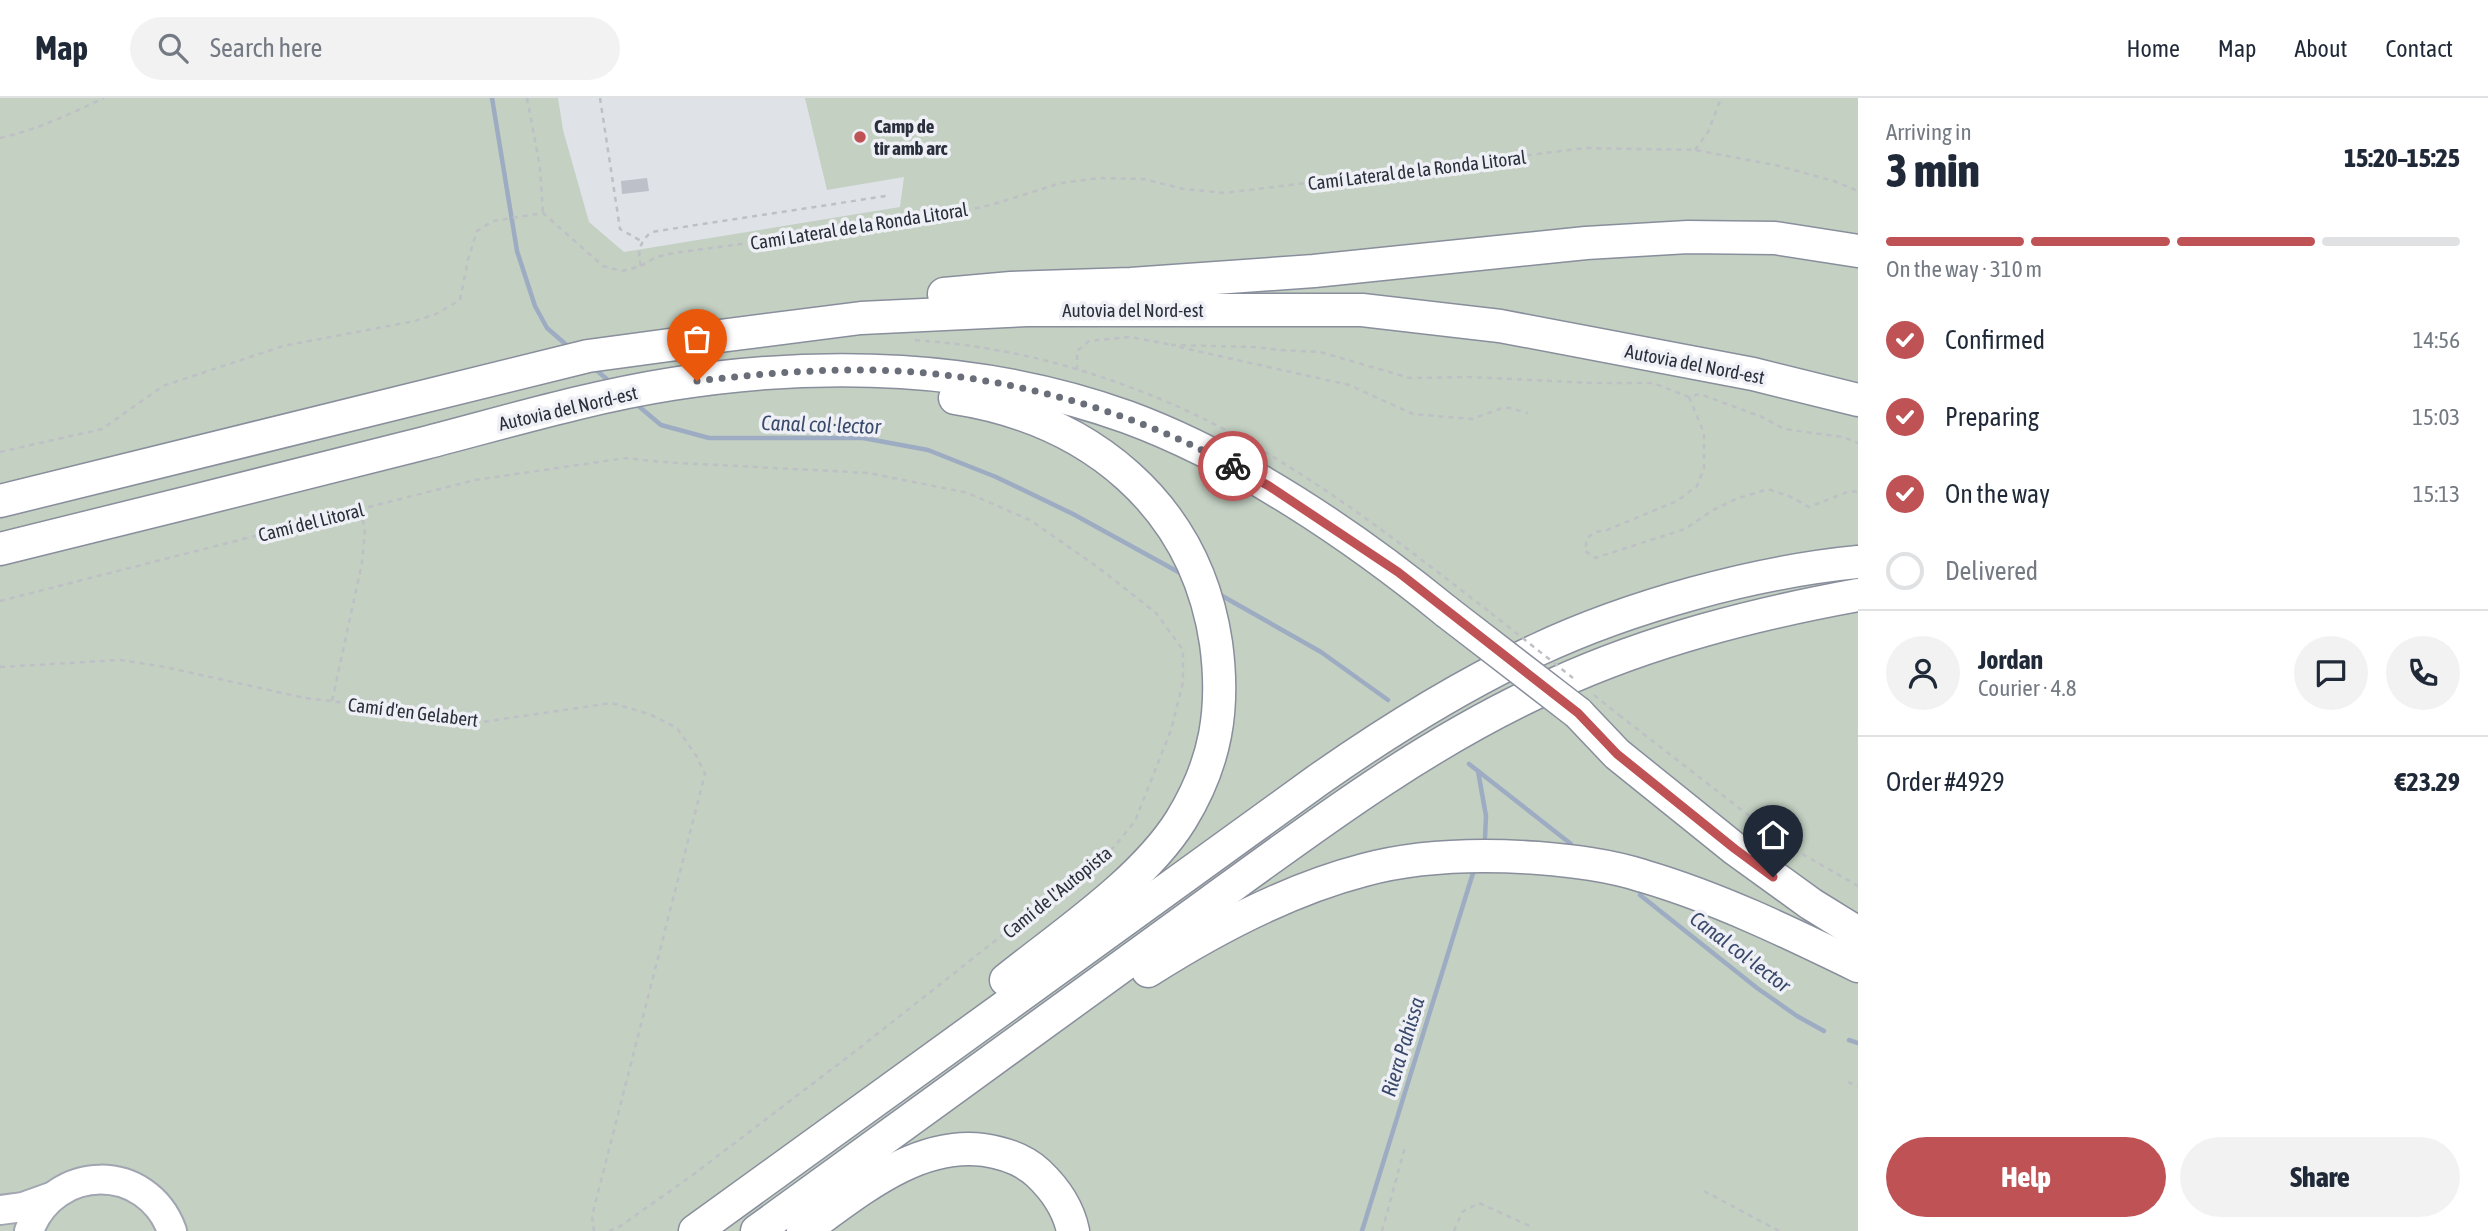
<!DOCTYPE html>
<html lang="en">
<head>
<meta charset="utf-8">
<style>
	:root { --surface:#fff; --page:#f2f2f3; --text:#1f2937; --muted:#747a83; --line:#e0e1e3; --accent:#bf5255 }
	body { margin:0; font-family:"Asap Condensed",sans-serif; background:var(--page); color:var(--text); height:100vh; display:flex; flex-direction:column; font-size:26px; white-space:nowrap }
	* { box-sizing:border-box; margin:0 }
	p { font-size:23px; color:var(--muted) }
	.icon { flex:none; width:38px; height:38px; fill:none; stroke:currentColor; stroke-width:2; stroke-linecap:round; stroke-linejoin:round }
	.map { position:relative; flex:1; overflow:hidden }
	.side { display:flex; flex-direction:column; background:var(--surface); width:630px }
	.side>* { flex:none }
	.pin { position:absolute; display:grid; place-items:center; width:60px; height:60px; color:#fff; margin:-72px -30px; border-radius:50% 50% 50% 0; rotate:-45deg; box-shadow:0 0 7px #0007 }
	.pin .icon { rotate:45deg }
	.courier { position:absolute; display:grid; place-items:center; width:70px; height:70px; margin:-35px; border:5px solid #bf5255; border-radius:50%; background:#fff; color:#222; box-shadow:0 2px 9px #0007 }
	.summary em { font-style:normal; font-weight:800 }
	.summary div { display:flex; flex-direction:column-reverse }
	.summary { display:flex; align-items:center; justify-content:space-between; height:119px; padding:0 28px }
	h1 { font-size:46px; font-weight:800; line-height:52px }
	.bar { display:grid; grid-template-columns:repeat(4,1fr); gap:10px 7px; align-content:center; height:84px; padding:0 28px }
	.bar i { height:9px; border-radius:5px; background:var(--line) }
	.bar .on { background:var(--accent) }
	.bar p { grid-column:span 4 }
	.line { display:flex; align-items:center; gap:18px; padding:0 28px; border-top:2px solid var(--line) }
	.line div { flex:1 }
	.round { display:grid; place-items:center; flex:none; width:74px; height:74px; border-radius:37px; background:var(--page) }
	ol { padding:0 28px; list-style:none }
	li { display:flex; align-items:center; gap:21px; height:77px }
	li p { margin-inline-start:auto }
	li .icon { padding:7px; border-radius:50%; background:var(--accent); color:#fff; stroke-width:4 }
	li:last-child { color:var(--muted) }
	li i { width:38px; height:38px; border:4px solid var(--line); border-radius:50% }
	.primary-button { display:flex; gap:14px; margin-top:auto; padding:14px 28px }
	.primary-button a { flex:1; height:80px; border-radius:42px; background:var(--accent); color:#fff; font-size:28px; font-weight:800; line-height:80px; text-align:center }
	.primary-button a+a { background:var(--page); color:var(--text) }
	header { display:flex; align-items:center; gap:42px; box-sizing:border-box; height:98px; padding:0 35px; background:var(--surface); border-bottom:2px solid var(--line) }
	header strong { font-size:33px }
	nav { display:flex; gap:38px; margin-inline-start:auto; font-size:24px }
	.search { width:490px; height:63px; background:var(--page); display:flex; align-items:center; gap:18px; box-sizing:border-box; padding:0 24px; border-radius:38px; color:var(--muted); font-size:26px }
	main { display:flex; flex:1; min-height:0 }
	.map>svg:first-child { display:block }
</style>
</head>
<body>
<header>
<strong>Map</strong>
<div class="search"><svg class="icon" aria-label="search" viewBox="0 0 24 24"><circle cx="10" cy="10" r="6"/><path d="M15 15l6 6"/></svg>Search here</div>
<nav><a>Home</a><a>Map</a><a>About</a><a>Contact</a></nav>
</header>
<main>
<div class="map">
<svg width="1858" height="1133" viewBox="0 0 1858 1133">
	<rect width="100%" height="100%" fill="#dfe2e7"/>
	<polygon fill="#c3d0c2" points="0,0 558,0 563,32 589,124 624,154 900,109 904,79 827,92 805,0 1858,0 1858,1133 0,1133"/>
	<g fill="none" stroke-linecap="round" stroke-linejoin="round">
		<g stroke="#9eacc3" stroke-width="4.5">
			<polyline points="492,0 517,153 535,208 547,230 570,250"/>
			<polyline points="593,269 610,284"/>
			<polyline points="636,306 661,327 709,340 863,340 928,352 996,379 1073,416 1182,476"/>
			<polyline points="1217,495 1321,554 1388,602"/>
			<polyline points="1469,666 1571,746"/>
			<polyline points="1478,673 1486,718 1485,740"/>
			<polyline points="1640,797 1757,890 1797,918 1824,933"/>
			<polyline points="1849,942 1858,945"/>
			<polyline points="1362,1133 1473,775"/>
		</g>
	</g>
	<polygon fill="#bdc0c9" points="647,80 649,93 622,96 621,83"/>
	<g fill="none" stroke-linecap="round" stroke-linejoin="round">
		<defs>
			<g id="major">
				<polyline points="0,1112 23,1109 51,1099"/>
				<path d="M29 1133C54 1065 147 1064 172 1133"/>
			</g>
			<g id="highway">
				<polyline points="944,196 1011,190 1131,186 1314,173 1586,145 1688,139 1775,140 1858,153"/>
				<path d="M955 300C1089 321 1195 405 1216 545 1225 611 1216 665 1181 722 1143 783 1062 837 1006 882"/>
				<polyline points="0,403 588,258 677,246 712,239 861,220 1027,212 1362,212 1500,228 1753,276 1858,302"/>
				<path d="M0 451C142 416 283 381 425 345 506 324 589 299 672 286 822 262 982 267 1127 319 1239 360 1355 439 1447 514"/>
				<polyline points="1578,615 1617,656 1735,751 1811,806 1858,835"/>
				<path d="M1148 873C1214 831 1287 792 1364 772 1420 757 1480 756 1538 760 1573 763 1609 767 1643 778 1718 800 1788 834 1858 868"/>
				<path d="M695 1133 1318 682C1388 633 1460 588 1537 552 1631 508 1755 474 1858 464"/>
				<path d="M757 1133C898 1031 1039 928 1180 826 1300 739 1420 646 1555 586 1652 542 1754 516 1858 497"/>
				<path d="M803 1133C856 1096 915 1043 984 1052 1004 1055 1023 1061 1038 1075 1055 1091 1068 1109 1073 1133"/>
			</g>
		</defs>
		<use href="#major" stroke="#a0a5b1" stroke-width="32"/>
		<use href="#highway" stroke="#898e9c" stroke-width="35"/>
		<g stroke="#bec0c6" stroke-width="2.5" stroke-dasharray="5 5" stroke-linecap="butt">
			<polyline points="527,0 540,69 543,115"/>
			<polyline points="600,0 620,131 641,143"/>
			<path d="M0 40C36 32 70 16 104 0"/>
			<polyline points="1695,52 1708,34 1721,0"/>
			<path d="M641 168C637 153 640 144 651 134L886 98"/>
			<path d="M915 242C938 244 961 246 984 250 1057 261 1140 289 1206 322 1309 373 1400 445 1491 515"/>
			<polyline points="1171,247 1255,249 1280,252 1320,254 1410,280 1469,279 1594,285 1653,285 1689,299 1700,296 1762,319 1784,331 1843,339 1858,345"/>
			<polyline points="1179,249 1349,287 1413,316 1472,321 1505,309 1528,315"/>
			<polyline points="1077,272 1077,253 1089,243 1130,239 1173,247"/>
			<polyline points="1689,299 1704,335 1704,370 1697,388 1677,403 1607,432 1595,434 1587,440 1585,453 1595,460 1685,431 1713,412 1736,401 1768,391 1791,399 1809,409 1850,393 1858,394"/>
			<polyline points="0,354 102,331 163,288 283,248 415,223 436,216 460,202 468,162 477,133 493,123 543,115 603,168 622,173 641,168 656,159 674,155 925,121 991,107 1061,85 1100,80 1143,81 1184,91 1225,95 1585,50 1695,52 1775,67 1834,83 1858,93"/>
			<polyline points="0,503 475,382 626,360 661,364 869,375 968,395 1030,422 1099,470 1156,515 1183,552 1183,584 1171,632 1135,723 1114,749 853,955 690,1079 619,1129 608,1133"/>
			<polyline points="0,569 120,562 165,569 305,600 462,619 482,624 612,605 649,616 677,630 697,659 705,676 592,1118 594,1133"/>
			<polyline points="332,603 362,465 365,431 360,411"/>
			<polyline points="1619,617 1752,720 1804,757 1858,788"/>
			<polyline points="1848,984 1858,988"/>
			<polyline points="1704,1093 1779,1133"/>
			<polyline points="1382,1133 1405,1049"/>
			<polyline points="1454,1133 1462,1114 1479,1105 1534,1130"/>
		</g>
		<use href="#major" stroke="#fff" stroke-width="28"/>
		<use href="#highway" stroke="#fff" stroke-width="32"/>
		<defs>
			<polyline id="highway-bridge" points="1447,514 1578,615"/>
		</defs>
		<use href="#highway-bridge" stroke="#898e9c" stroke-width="35" stroke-linecap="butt"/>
		<g stroke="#bec0c6" stroke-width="2.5" stroke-dasharray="5 5" stroke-linecap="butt">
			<polyline points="1491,515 1573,580"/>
			<polyline points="1594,597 1619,617"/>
		</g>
		<use href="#highway-bridge" stroke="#fff" stroke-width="32"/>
	</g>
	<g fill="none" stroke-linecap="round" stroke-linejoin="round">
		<path stroke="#696e78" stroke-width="7" stroke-dasharray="0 12.6" d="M697 283C750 277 802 272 856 272 984 271 1121 307 1233 368"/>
		<polyline stroke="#bf5255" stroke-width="9" points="1233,368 1269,388 1398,474 1578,615 1617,656 1735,751 1773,779"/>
	</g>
	<circle fill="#bf5255" stroke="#eff0f5" stroke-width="2.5" cx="860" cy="39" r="7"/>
	<g text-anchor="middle" stroke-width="7" stroke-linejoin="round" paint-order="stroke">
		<g font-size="19" font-weight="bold" fill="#2a2f3c" stroke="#eff0f5" text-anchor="start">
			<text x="874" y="35">Camp de<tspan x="874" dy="22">tir amb arc</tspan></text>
		</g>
		<g font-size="19" fill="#2a2f3c" stroke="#eff0f5">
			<text transform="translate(1417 72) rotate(-7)" y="7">Camí Lateral de la Ronda Litoral</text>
			<text transform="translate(859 128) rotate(-9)" y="7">Camí Lateral de la Ronda Litoral</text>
			<text x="1133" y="219">Autovia del Nord-est</text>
			<text transform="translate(1695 266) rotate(11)" y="7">Autovia del Nord-est</text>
			<text transform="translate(568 310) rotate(-13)" y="7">Autovia del Nord-est</text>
			<text transform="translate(311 424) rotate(-14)" y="7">Camí del Litoral</text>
			<text transform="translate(413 614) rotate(7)" y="7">Camí d'en Gelabert</text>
			<text transform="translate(1057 794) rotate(-39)" y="7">Camí de l'Autopista</text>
		</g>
		<g font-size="21" font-style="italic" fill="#39496c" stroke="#eff0f5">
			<text transform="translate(821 327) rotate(2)" y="7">Canal col·lector</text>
			<text transform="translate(1740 854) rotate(37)" y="7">Canal col·lector</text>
			<text transform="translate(1403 949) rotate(-73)" y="7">Riera Pahissa</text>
		</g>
	</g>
</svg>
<div class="pin" style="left:697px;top:283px;background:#ea580c"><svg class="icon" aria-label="bag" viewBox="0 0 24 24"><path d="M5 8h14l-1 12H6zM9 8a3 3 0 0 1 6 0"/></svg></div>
<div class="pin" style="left:1773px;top:779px;background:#1f2937"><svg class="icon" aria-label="home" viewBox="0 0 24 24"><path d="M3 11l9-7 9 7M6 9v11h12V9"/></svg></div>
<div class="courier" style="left:1233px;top:368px"><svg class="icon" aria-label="bike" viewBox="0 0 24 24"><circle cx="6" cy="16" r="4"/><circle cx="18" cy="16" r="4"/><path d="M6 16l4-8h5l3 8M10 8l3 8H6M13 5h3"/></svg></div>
</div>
<section class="side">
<div class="summary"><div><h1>3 min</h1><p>Arriving in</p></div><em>15:20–15:25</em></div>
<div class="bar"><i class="on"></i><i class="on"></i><i class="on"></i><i></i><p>On the way · 310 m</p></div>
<ol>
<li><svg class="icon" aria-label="check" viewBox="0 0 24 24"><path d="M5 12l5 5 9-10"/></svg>Confirmed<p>14:56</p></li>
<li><svg class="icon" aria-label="check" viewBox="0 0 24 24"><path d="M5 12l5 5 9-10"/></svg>Preparing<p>15:03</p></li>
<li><svg class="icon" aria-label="check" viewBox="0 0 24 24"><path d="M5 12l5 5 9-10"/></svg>On the way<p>15:13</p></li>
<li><i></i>Delivered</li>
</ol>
<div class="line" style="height:126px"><a class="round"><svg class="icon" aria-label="person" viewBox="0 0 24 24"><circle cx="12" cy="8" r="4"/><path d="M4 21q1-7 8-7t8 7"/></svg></a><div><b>Jordan</b><p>Courier · 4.8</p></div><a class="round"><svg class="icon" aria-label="chat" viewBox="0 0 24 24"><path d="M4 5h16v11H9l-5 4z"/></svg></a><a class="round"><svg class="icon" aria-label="phone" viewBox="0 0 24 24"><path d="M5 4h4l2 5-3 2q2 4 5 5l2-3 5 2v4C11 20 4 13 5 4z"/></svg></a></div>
<div class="line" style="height:91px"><div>Order #4929</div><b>€23.29</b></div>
<div class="primary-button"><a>Help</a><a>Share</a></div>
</section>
</main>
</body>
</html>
